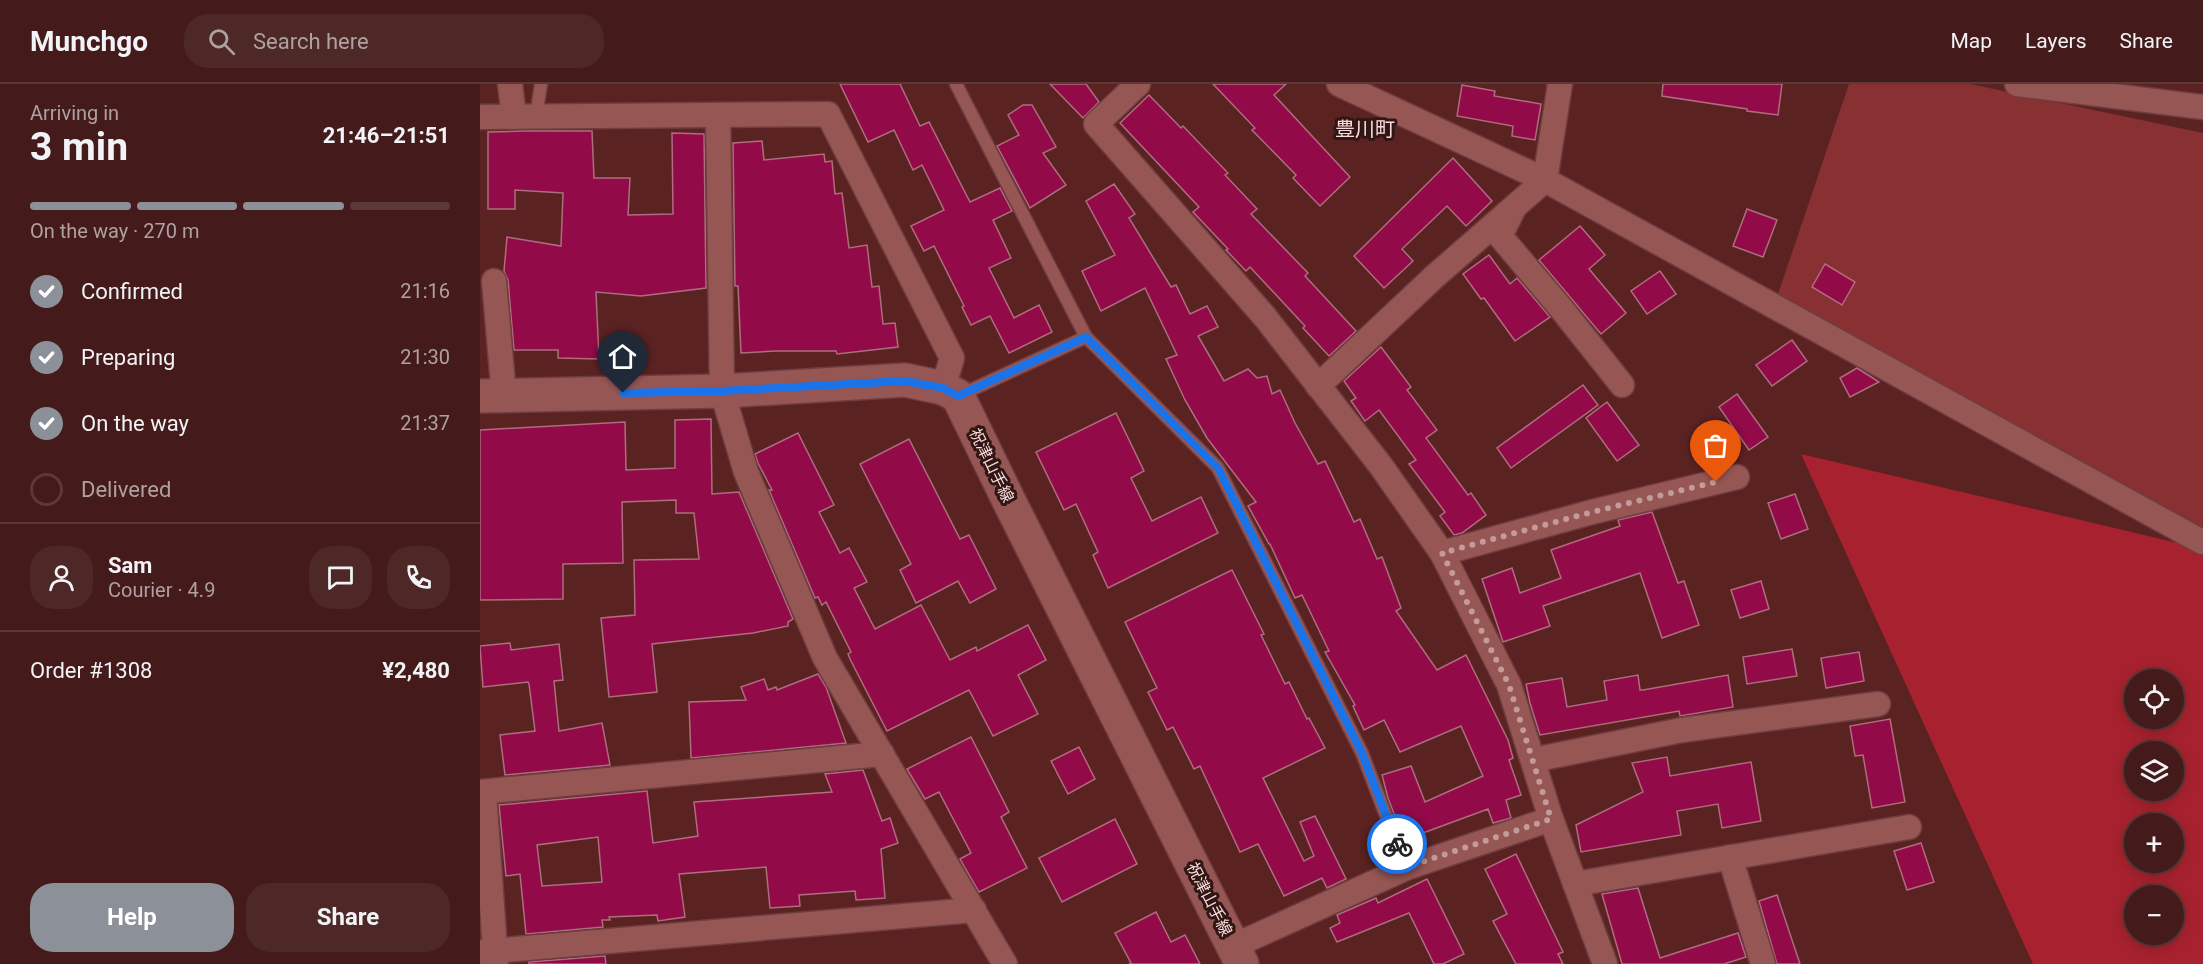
<!DOCTYPE html>
<html lang="en">
<head>
<meta charset="utf-8">
<style>
	:root { --surface:#441a1a; --page:#4e2727; --text:#f1f3f6; --muted:#afa1a2; --line:#5c3839; --accent:#8c9099 }
	body { margin:0; font-family:Roboto,"Noto Sans JP",sans-serif; background:var(--page); color:var(--text); height:100vh; display:flex; flex-direction:column; font-size:22px; white-space:nowrap }
	* { box-sizing:border-box; margin:0 }
	p { font-size:20px; color:var(--muted) }
	.icon { flex:none; width:33px; height:33px; fill:none; stroke:currentColor; stroke-width:2; stroke-linecap:round; stroke-linejoin:round }
	.map { position:relative; flex:1; overflow:hidden }
	.details { display:flex; flex-direction:column; background:var(--surface); width:480px }
	.details>* { flex:none }
	.buttons { position:absolute; left:1644px; top:585px; display:grid; gap:12px }
	.buttons a { display:grid; place-items:center; width:60px; height:60px; border-radius:50%; background:var(--surface); box-shadow:0 3px 15px #0003,0 0 0 2px var(--line); font-size:30px }
	.pin { position:absolute; display:grid; place-items:center; width:51px; height:51px; color:#fff; margin:-62px -26px; border-radius:50% 50% 50% 0; rotate:-45deg; box-shadow:0 0 6px #0007 }
	.pin .icon { rotate:45deg }
	.courier { position:absolute; display:grid; place-items:center; width:60px; height:60px; margin:-30px; border:4px solid #1a73e8; border-radius:50%; background:#fff; color:#222; box-shadow:0 2px 8px #0007 }
	.overview em { font-style:normal; font-weight:700 }
	.overview div { display:flex; flex-direction:column-reverse }
	.overview { display:flex; align-items:center; justify-content:space-between; height:102px; padding:0 30px }
	h1 { font-size:39px; font-weight:700; line-height:45px }
	.bar { display:grid; grid-template-columns:repeat(4,1fr); gap:9px 6px; align-content:center; height:72px; padding:0 30px }
	.bar i { height:8px; border-radius:4px; background:var(--line) }
	.bar .active { background:var(--accent) }
	.bar p { grid-column:span 4 }
	.line { display:flex; align-items:center; gap:15px; padding:0 30px; border-top:2px solid var(--line) }
	.line div { flex:1 }
	.round { display:grid; place-items:center; flex:none; width:63px; height:63px; border-radius:24px; background:var(--page) }
	ol { padding:0 30px; list-style:none }
	li { display:flex; align-items:center; gap:18px; height:66px }
	li p { margin-inline-start:auto }
	li .icon { padding:6px; border-radius:50%; background:var(--accent); color:#fff; stroke-width:4 }
	li:last-child { color:var(--muted) }
	li i { width:33px; height:33px; border:3px solid var(--line); border-radius:50% }
	.button { display:flex; gap:12px; margin-top:auto; padding:12px 30px }
	.button a { flex:1; height:69px; border-radius:24px; background:var(--accent); color:#fff; font-size:24px; font-weight:700; line-height:69px; text-align:center }
	.button a+a { background:var(--page); color:var(--text) }
	header { display:flex; align-items:center; gap:36px; box-sizing:border-box; height:84px; padding:0 30px; background:var(--surface); border-bottom:2px solid var(--line) }
	header strong { font-size:28px }
	nav { display:flex; gap:33px; margin-inline-start:auto; font-size:21px }
	.search { width:420px; height:54px; background:var(--page); display:flex; align-items:center; gap:15px; box-sizing:border-box; padding:0 21px; border-radius:24px; color:var(--muted); font-size:22px }
	main { display:flex; flex:1; min-height:0 }
	.map>svg:first-child { display:block }
</style>
</head>
<body>
<header>
<strong>Munchgo</strong>
<div class="search"><svg class="icon" aria-label="search" viewBox="0 0 24 24"><circle cx="10" cy="10" r="6"/><path d="M15 15l6 6"/></svg>Search here</div>
<nav><a>Map</a><a>Layers</a><a>Share</a></nav>
</header>
<main>
<section class="details">
<div class="overview"><div><h1>3 min</h1><p>Arriving in</p></div><em>21:46–21:51</em></div>
<div class="bar"><i class="active"></i><i class="active"></i><i class="active"></i><i></i><p>On the way · 270 m</p></div>
<ol>
<li><svg class="icon" aria-label="check" viewBox="0 0 24 24"><path d="M5 12l5 5 9-10"/></svg>Confirmed<p>21:16</p></li>
<li><svg class="icon" aria-label="check" viewBox="0 0 24 24"><path d="M5 12l5 5 9-10"/></svg>Preparing<p>21:30</p></li>
<li><svg class="icon" aria-label="check" viewBox="0 0 24 24"><path d="M5 12l5 5 9-10"/></svg>On the way<p>21:37</p></li>
<li><i></i>Delivered</li>
</ol>
<div class="line" style="height:108px"><a class="round"><svg class="icon" aria-label="person" viewBox="0 0 24 24"><circle cx="12" cy="8" r="4"/><path d="M4 21q1-7 8-7t8 7"/></svg></a><div><b>Sam</b><p>Courier · 4.9</p></div><a class="round"><svg class="icon" aria-label="chat" viewBox="0 0 24 24"><path d="M4 5h16v11H9l-5 4z"/></svg></a><a class="round"><svg class="icon" aria-label="phone" viewBox="0 0 24 24"><path d="M5 4h4l2 5-3 2q2 4 5 5l2-3 5 2v4C11 20 4 13 5 4z"/></svg></a></div>
<div class="line" style="height:78px"><div>Order #1308</div><b>¥2,480</b></div>
<div class="button"><a>Help</a><a>Share</a></div>
</section>
<div class="map">
<svg width="1723" height="880" viewBox="0 0 1723 880">
	<rect width="100%" height="100%" fill="#5b2222"/>
	<polygon fill="#883032" points="1369,0 1490,0 1723,49 1723,458 1294,222"/>
	<path fill="#a7222e" fill-rule="evenodd" d="M1321 370 1723 465V880H1553ZM1654 596H1694V634H1654ZM1654 668H1694V706H1654ZM1654 740H1694V778H1654ZM1654 812H1694V850H1654Z"/>
	<g fill="#920a48" stroke="#ae6d7f" stroke-width="1.5" fill-rule="evenodd">
		<polygon points="360,0 420,0 440,42 449,38 490,118 520,104 532,127 513,136 531,174 509,184 534,234 559,221 572,248 529,269 510,232 491,241 482,223 484,222 454,162 444,167 431,142 464,126 442,81 433,86 414,46 388,58"/>
		<polygon points="570,0 606,0 619,18 603,34"/>
		<polygon points="733,0 806,0 794,11 870,93 840,122 813,94 816,91 772,46 775,44"/>
		<polygon points="1183,0 1302,0 1298,31 1267,27 1267,25 1182,12"/>
		<polygon points="982,1 1015,7 1014,12 1061,20 1055,56 1032,52 1033,42 977,32"/>
		<polygon points="669,11 701,44 703,42 748,89 745,91 777,125 771,130 828,189 825,192 876,247 849,272 823,244 825,242 770,183 766,187 746,166 748,165 713,128 719,123 640,39"/>
		<polygon points="543,21 552,21 576,63 563,69 586,101 550,124 517,62 539,51 528,31"/>
		<polygon points="44,47 112,47 114,94 150,94 148,131 193,130 192,49 224,50 226,204 161,212 116,208 119,275 78,274 78,266 34,266 28,196 24,187 27,153 81,162 83,109 35,106 35,125 8,125 8,48"/>
		<polygon points="282,57 284,76 344,70 345,78 352,77 355,110 362,109 369,164 387,161 392,203 399,202 403,240 415,239 418,263 357,270 356,267 296,267 261,269 258,202 255,202 253,59"/>
		<polygon points="973,74 1012,117 986,142 967,122 922,165 933,177 904,204 874,172"/>
		<polygon points="634,100 655,130 649,134 691,203 696,201 710,230 727,222 738,243 718,252 744,297 768,285 777,294 787,292 792,310 800,306 815,339 838,380 845,377 874,438 880,435 897,475 902,473 921,524 916,527 957,586 986,571 1028,656 1033,674 1029,676 1041,711 1026,716 1031,734 1013,739 1008,725 924,756 908,714 902,691 931,682 945,718 1003,692 981,642 920,668 904,636 884,646 873,622 875,621 845,568 849,567 822,511 815,514 790,460 789,460 768,422 776,418 727,354 705,316 686,275 697,271 665,204 621,227 602,187 635,171 606,117"/>
		<polygon points="1267,125 1297,136 1283,173 1253,162"/>
		<polygon points="1100,142 1125,171 1109,185 1146,229 1121,250 1059,176"/>
		<polygon points="1009,171 1030,200 1037,194 1070,233 1035,257 1004,214 1001,215 983,190"/>
		<polygon points="1345,180 1375,198 1362,221 1332,203"/>
		<polygon points="1180,187 1196,210 1167,230 1151,207"/>
		<polygon points="1312,256 1327,277 1292,302 1276,281"/>
		<polygon points="901,263 931,303 927,306 957,346 946,354 988,411 991,409 1006,431 982,449 974,451 960,432 965,428 929,380 936,376 899,326 885,337 871,317 876,314 864,297"/>
		<polygon points="1377,284 1399,298 1370,313 1360,294"/>
		<polygon points="1103,301 1118,321 1031,384 1017,364"/>
		<polygon points="1257,310 1288,353 1269,366 1239,323"/>
		<polygon points="1127,318 1159,361 1137,377 1106,334"/>
		<polygon points="636,329 664,387 651,394 672,437 721,413 738,449 628,504 613,471 618,468 596,420 584,426 556,368"/>
		<polygon points="231,335 232,410 259,408 313,535 308,538 308,542 273,549 172,560 177,608 129,613 121,534 155,531 154,476 219,475 214,429 196,429 196,416 142,418 143,479 83,480 83,515 0,516 0,346 145,338 146,386 195,384 195,336"/>
		<polygon points="318,349 354,421 339,428 360,469 369,464 387,498 374,504 395,545 441,521 470,576 496,563 497,567 548,541 566,576 538,591 558,630 513,652 489,606 407,647 371,577 368,570 371,568 346,518 342,521 338,513 335,514 289,406 292,406 278,379 275,370"/>
		<polygon points="429,355 480,455 489,451 516,505 490,519 478,497 436,519 420,486 431,480 380,380"/>
		<polygon points="1315,410 1328,445 1301,455 1288,419"/>
		<polygon points="1172,428 1198,499 1204,497 1219,541 1182,554 1160,489 1063,522 1070,542 1023,558 1002,495 1032,484 1040,509 1081,494 1071,466 1140,442 1138,436"/>
		<polygon points="752,486 784,550 781,551 805,600 809,598 827,635 829,634 845,664 783,694 824,777 834,772 820,738 835,732 866,795 847,804 842,794 804,812 778,760 760,768 720,682 714,685 693,643 687,646 668,608 677,604 645,538"/>
		<polygon points="1281,497 1289,525 1260,534 1251,506"/>
		<polygon points="30,559 31,566 79,560 83,596 74,597 79,647 122,639 130,681 25,691 20,651 55,647 49,600 48,598 3,603 0,562"/>
		<polygon points="1312,565 1317,592 1267,600 1263,573"/>
		<polygon points="1379,568 1384,597 1346,604 1341,574"/>
		<polygon points="338,590 346,603 366,659 211,674 209,618 266,616 261,603 284,595 288,606 296,603 297,606"/>
		<polygon points="1158,591 1160,606 1163,606 1248,591 1253,623 1200,632 1199,627 1060,651 1050,619 1046,600 1082,594 1087,623 1127,616 1124,597"/>
		<polygon points="1410,635 1425,718 1392,724 1383,671 1375,672 1370,642"/>
		<polygon points="491,653 529,728 521,733 547,784 499,808 480,775 491,769 459,708 445,715 427,685"/>
		<polygon points="599,663 615,695 588,710 571,677"/>
		<polygon points="1187,673 1190,692 1271,678 1281,737 1242,744 1238,720 1197,727 1201,751 1101,768 1096,741 1163,708 1152,679"/>
		<path d="M383 686 402 737 410 734 418 759 401 765 405 814 376 816 375 807 319 811 320 822 290 824 286 783 199 790 205 833 178 837 177 831 129 833 130 836H122L123 843 46 850 40 790 26 792 19 721 167 707 173 759 218 752 214 718 352 708 345 690ZM118 753 122 798 62 802 57 761Z"/>
		<polygon points="635,735 657,780 582,818 559,774"/>
		<polygon points="1441,759 1454,798 1427,806 1414,767"/>
		<polygon points="1036,770 1083,868 1078,870 1083,880 1036,880 1013,837 1027,830 1005,785"/>
		<polygon points="947,795 984,870 963,880 954,880 929,829 857,858 850,844 860,839 857,831 896,814 898,819"/>
		<polygon points="1158,804 1180,874 1258,849 1266,873 1244,880 1142,880 1122,810"/>
		<polygon points="1297,811 1320,880 1297,880 1279,817"/>
		<polygon points="676,828 691,858 705,851 720,880 649,880 651,879 635,849"/>
		<polygon points="125,872 126,880 49,880 49,878"/>
	</g>
	<g fill="none" stroke-linecap="round" stroke-linejoin="round">
		<defs>
			<g id="lane">
				<polyline points="476,0 606,253 478,312"/>
				<polyline points="56,33 61,0"/>
				<polyline points="606,253 738,384 882,669 926,784"/>
			</g>
			<g id="street">
				<polyline points="30,0 34,33"/>
				<polyline points="658,0 616,40 785,233 901,382 962,469 1029,601 1071,735 1125,880"/>
				<polyline points="859,0 1065,96 1722,458"/>
				<polyline points="1537,0 1723,23"/>
				<polyline points="238,31 242,307 266,388 345,574 525,880"/>
				<polyline points="0,33 348,30 472,274 463,304"/>
				<polyline points="1033,126 1020,152 1080,223 1142,301"/>
				<polyline points="14,197 24,312"/>
				<polyline points="838,302 954,193 1065,96 1080,0"/>
				<polyline points="962,469 1112,428 1257,393"/>
				<polyline points="1053,676 1202,646 1398,620"/>
				<polyline points="0,708 402,670"/>
				<polyline points="4,708 16,880"/>
				<polyline points="1250,773 1283,880"/>
				<polyline points="1095,800 1429,743"/>
				<polyline points="754,862 926,784 1071,735"/>
				<polyline points="0,868 494,826"/>
			</g>
			<polyline id="secondary" points="0,312 242,307 425,296 463,304 478,312 528,415 762,880"/>
		</defs>
		<use href="#lane" stroke="#6f3d40" stroke-width="15"/>
		<use href="#street" stroke="#6f3d40" stroke-width="27"/>
		<use href="#secondary" stroke="#6f3d40" stroke-width="36"/>
		<use href="#lane" stroke="#965654" stroke-width="12"/>
		<use href="#street" stroke="#965654" stroke-width="24"/>
		<use href="#secondary" stroke="#965654" stroke-width="33"/>
	</g>
	<g fill="none" stroke-linecap="round" stroke-linejoin="round">
		<polyline stroke="#c39b9a" stroke-width="6" stroke-dasharray="0 10.8" points="917,760 927,783 1071,735 1029,601 962,469 1112,428 1236,398"/>
		<polyline stroke="#1a73e8" stroke-width="8" points="143,309 242,307 425,297 463,304 478,312 606,253 738,384 882,669 917,760"/>
	</g>
	<g text-anchor="middle" stroke-width="6" stroke-linejoin="round" paint-order="stroke">
		<g font-size="16" fill="#fbdcda" stroke="#301615">
			<text transform="translate(512 381) rotate(64)" y="6">祝津山手線</text>
			<text transform="translate(730 815) rotate(63)" y="6">祝津山手線</text>
		</g>
		<g font-size="20" fill="#fbdcda" stroke="#301615">
			<text x="885" y="52">豊川町</text>
		</g>
	</g>
</svg>
<div class="buttons">
<a><svg class="icon" aria-label="locate" viewBox="0 0 24 24"><circle cx="12" cy="12" r="6"/><path d="M12 2v4M12 18v4M2 12h4M18 12h4"/></svg></a>
<a><svg class="icon" aria-label="layers" viewBox="0 0 24 24"><path d="M12 4l9 5-9 5-9-5zM3 14l9 5 9-5"/></svg></a>
<a>+</a>
<a>−</a>
</div>
<div class="pin" style="left:1236px;top:398px;background:#ea580c"><svg class="icon" aria-label="bag" viewBox="0 0 24 24"><path d="M5 8h14l-1 12H6zM9 8a3 3 0 0 1 6 0"/></svg></div>
<div class="pin" style="left:143px;top:309px;background:#1f2937"><svg class="icon" aria-label="home" viewBox="0 0 24 24"><path d="M3 11l9-7 9 7M6 9v11h12V9"/></svg></div>
<div class="courier" style="left:917px;top:760px"><svg class="icon" aria-label="bike" viewBox="0 0 24 24"><circle cx="6" cy="16" r="4"/><circle cx="18" cy="16" r="4"/><path d="M6 16l4-8h5l3 8M10 8l3 8H6M13 5h3"/></svg></div>
</div>
</main>
</body>
</html>
